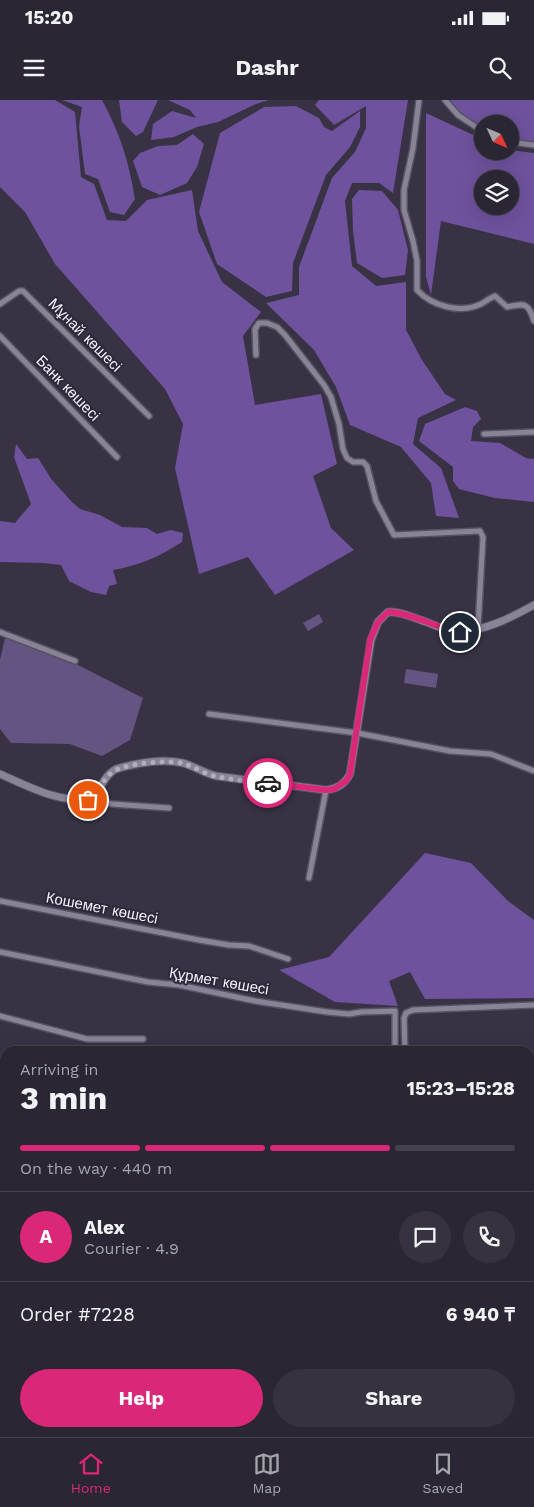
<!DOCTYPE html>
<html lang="en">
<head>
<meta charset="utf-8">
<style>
	:root { --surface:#2a2633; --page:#36323f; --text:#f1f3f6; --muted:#a5a5ac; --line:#46434e; --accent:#db2777 }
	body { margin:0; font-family:"Work Sans",sans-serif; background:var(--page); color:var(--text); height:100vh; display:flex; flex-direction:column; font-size:19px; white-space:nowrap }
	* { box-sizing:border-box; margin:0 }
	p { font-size:16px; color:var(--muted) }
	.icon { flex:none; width:28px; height:28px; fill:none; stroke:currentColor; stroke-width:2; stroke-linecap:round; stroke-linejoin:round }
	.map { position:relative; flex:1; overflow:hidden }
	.panel { position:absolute; left:0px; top:946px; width:535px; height:391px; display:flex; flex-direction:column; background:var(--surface); border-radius:15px 15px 0 0; box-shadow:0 5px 20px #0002,0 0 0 1px var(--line) }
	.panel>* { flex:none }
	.needle { width:32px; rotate:134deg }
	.tools { position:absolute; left:474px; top:15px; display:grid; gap:10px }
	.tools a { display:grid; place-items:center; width:45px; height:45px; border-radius:50%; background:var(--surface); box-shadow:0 5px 20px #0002,0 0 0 1px var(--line); font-size:25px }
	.pin { position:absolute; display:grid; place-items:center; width:42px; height:42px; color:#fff; margin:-21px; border:2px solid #fff; border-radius:50%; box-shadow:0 1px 5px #0007 }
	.courier { position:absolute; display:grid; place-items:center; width:50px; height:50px; margin:-25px; border:4px solid #db2777; border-radius:50%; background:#fff; color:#222; box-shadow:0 1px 6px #0007 }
	.head em { font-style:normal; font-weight:700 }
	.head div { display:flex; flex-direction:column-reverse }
	.head { display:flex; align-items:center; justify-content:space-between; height:85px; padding:0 20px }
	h1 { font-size:32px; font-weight:700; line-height:38px }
	.bar { display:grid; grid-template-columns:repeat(4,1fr); gap:8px 5px; align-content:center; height:60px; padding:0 20px }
	.bar i { height:6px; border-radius:4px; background:var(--line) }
	.bar .selected { background:var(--accent) }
	.bar p { grid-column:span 4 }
	.line { display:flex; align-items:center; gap:12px; padding:0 20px; border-top:1px solid var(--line) }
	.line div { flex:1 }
	.round { display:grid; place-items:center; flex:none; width:52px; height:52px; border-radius:26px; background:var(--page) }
	.button { display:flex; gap:10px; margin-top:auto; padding:10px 20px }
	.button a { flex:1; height:58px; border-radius:30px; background:var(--accent); color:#fff; font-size:20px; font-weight:700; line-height:58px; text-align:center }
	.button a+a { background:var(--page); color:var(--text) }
	.status { display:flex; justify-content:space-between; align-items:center; height:35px; padding:0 25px; background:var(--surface); direction:ltr }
	.status svg { height:14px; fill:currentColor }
	header { display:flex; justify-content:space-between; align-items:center; height:65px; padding:0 20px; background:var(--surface); font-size:22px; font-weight:700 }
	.dock { display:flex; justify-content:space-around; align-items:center; height:70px; border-top:1px solid var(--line); background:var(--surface); font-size:14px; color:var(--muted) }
	.dock a { display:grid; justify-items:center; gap:2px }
	.dock .selected { color:var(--accent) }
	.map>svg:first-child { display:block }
</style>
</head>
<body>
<div class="status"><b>15:20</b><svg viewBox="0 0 49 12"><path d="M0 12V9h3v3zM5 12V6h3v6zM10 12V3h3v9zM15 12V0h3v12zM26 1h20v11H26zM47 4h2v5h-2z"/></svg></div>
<header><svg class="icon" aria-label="menu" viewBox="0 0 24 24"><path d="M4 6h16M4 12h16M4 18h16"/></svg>Dashr<svg class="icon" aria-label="search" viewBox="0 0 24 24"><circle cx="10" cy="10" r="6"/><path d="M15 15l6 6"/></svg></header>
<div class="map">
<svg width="534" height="1337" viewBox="0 0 534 1337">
	<rect width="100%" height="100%" fill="#383244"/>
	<g fill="#645482">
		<polygon points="319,514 323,522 308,531 303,523"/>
		<polygon points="5,538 76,564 143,598 130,640 102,656 70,644 11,643 0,629 0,560"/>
		<polygon points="406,569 438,574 436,588 404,583"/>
	</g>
	<g fill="#6e529d" fill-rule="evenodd">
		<polygon points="0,0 55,0 75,12 81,77 94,84 107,120 126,121 147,100 192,90 198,131 222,182 261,212 243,236 255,305 321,294 337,364 313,376 331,428 354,450 275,495 248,457 199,474 175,368 183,324 165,289 55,164 25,112 0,87"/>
		<path d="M62 0H102C120 33 129 62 135 99L124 115 110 112 98 79 85 74 79 26 82 7Z"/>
		<polygon points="119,0 158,0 143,32 136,36 122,22"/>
		<polygon points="168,0 269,0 256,4 218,22 197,27 174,37 151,40 153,24 172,11 196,18 190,10"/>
		<polygon points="319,0 408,0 393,93 379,83 352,83 345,101 352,166 376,186 406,182 406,230 422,260 445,294 456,300 418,318 413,344 441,368 459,418 436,416 431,383 401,347 350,325 336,287 314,250 266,203 299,195 299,167 332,78 355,52 366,28 366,6 334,25 315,5"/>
		<polygon points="448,0 534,0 534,44 510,38 510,24 482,24 482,28 470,23"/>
		<polygon points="296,6 319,18 324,27 332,31 360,11 360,27 350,47 326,75 293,163 292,191 266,197 217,164 199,112 220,33 264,7"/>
		<path d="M426 13 482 39V51L510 50 534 53V144L441 121 431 195 426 177ZM482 79H510V106H482Z"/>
		<polygon points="193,34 204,44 197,67 187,83 160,95 142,87 133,61 140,53 158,46 177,45"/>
		<polygon points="359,90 382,91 398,110 408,150 405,175 382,178 357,163 353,131 352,99"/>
		<polygon points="465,307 477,311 481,319 473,327 471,341 500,343 526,358 534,359 534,402 495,398 459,389 453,381 453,367 419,341 425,324"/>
		<path d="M16 344 27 359 38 358 52 380 72 402 80 409 100 415 122 427 147 428 157 434 171 430 183 433 182 442C159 457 140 465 113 470L117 484 109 486 106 495 91 492 69 481 61 465 44 463 0 462V421L15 423 31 404 14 357Z"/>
		<polygon points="425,753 471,763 508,801 534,820 534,898 425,899 410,872 389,881 398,906 335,902 279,870 329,857"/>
	</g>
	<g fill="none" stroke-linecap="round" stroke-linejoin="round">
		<g stroke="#785ca8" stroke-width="9">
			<polyline points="0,1011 5,1010"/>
			<polyline points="530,1045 534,1046"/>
		</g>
		<defs>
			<g id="street">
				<path d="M419 0 413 48 404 90V110L413 141 417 161V190C432 206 460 214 481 204 486 201 490 198 495 196L507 207C526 203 528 203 534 221"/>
				<polyline points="445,0 458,15 482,31"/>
				<polyline points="510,42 534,45"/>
				<polyline points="0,204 19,191 23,191 149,316"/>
				<polyline points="0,236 117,357"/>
				<polyline points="256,255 255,229 259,223 267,223 277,227 285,235 324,285 331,297 339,324 343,349 347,358 353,362 363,362 367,366 376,401 394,435 480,431 483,437 478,528"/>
				<polyline points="484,334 534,332"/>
				<polyline points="0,532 75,561"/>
				<polyline points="209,614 357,633 450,651 491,654 534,671"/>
				<polyline points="94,699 112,704 169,708"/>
				<polyline points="309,778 326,690"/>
				<polyline points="0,801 199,840 229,845 249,846 288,859"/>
				<polyline points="0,852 148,882 179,885 255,901 327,912 349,914 361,912 395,911 395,951"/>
				<polyline points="0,916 87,939 143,939"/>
				<polyline points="405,951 404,918 406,913 413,910 534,905"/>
				<polyline points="0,1046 5,1046"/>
				<polyline points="530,1115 534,1116"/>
				<polyline points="0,1116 5,1116"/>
				<polyline points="530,1147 534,1147"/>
				<polyline points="530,1231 534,1231"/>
				<polyline points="530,1305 534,1305"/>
				<polyline points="132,1332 132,1337"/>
				<polyline points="441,1332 443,1337"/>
				<polyline points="170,1337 170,1332"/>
				<polyline points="534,1337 534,1313"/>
			</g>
			<g id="secondary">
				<path d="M0 674C32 688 58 703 94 699 100 688 105 675 116 669 136 663 162 658 183 663 194 666 204 673 216 676L326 690C337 689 345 684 350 674L371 540 378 522 388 512C401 511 417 519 429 523 438 527 448 531 458 531 484 532 512 517 534 505"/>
				<polyline points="0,974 5,978"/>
				<polyline points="50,1332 51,1337"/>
			</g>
		</defs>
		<use href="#street" stroke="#565261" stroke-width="8"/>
		<use href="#secondary" stroke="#565261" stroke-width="9"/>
		<use href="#street" stroke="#8a8398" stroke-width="5"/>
		<use href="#secondary" stroke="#8a8398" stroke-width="7"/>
	</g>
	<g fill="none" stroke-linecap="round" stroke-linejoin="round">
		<path stroke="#b2aebc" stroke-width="5" stroke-dasharray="0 9" d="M88 700 94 699C99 690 103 680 111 673 122 663 167 660 182 663 193 666 203 673 214 676 232 680 250 681 268 683"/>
		<path stroke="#db2777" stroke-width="6" d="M268 683 326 690 334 689 346 681 350 674 370 540 378 522 388 512C406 511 439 529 460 532"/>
	</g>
	<g text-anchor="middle" stroke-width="4" stroke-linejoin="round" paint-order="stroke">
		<g font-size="15" fill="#f4f0fc" stroke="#2e2839">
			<text transform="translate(85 235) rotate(45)" y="5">Мұнай көшесі</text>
			<text transform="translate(68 288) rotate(46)" y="5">Банк көшесі</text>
			<text transform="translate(102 808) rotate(11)" y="5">Кошемет көшесі</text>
			<text transform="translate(219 881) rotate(10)" y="5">Құрмет көшесі</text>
		</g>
	</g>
</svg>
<div class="tools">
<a><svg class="needle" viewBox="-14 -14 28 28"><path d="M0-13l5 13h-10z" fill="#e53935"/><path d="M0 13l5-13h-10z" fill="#a5a5ac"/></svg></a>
<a><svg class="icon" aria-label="layers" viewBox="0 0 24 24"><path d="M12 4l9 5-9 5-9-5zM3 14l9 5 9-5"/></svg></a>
</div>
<div class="pin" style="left:88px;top:700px;background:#ea580c"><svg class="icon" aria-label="bag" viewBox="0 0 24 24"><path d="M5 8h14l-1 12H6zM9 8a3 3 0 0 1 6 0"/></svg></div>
<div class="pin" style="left:460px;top:532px;background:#1f2937"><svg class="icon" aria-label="home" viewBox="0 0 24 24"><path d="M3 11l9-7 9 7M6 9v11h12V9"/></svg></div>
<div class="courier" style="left:268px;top:683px"><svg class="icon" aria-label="car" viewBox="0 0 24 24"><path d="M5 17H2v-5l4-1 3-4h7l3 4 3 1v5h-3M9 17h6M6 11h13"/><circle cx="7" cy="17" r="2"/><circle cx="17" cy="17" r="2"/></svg></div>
<section class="panel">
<div class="head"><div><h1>3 min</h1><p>Arriving in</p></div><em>15:23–15:28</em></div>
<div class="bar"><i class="selected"></i><i class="selected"></i><i class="selected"></i><i></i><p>On the way · 440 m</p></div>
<div class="line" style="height:90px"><b class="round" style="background:var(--accent);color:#fff">A</b><div><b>Alex</b><p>Courier · 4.9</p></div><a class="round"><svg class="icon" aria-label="chat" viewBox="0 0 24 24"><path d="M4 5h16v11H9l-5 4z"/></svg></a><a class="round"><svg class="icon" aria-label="phone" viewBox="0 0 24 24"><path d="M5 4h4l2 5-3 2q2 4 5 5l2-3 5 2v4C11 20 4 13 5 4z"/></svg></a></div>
<div class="line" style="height:65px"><div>Order #7228</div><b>6 940 ₸</b></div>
<div class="button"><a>Help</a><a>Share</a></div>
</section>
</div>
<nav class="dock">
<a class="selected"><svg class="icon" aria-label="home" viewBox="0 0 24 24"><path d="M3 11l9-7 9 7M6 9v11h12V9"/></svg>Home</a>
<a><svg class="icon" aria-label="map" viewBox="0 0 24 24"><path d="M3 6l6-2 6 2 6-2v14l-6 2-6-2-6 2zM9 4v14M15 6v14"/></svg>Map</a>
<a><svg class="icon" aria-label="saved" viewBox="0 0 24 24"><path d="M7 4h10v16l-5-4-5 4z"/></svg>Saved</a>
</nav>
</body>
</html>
